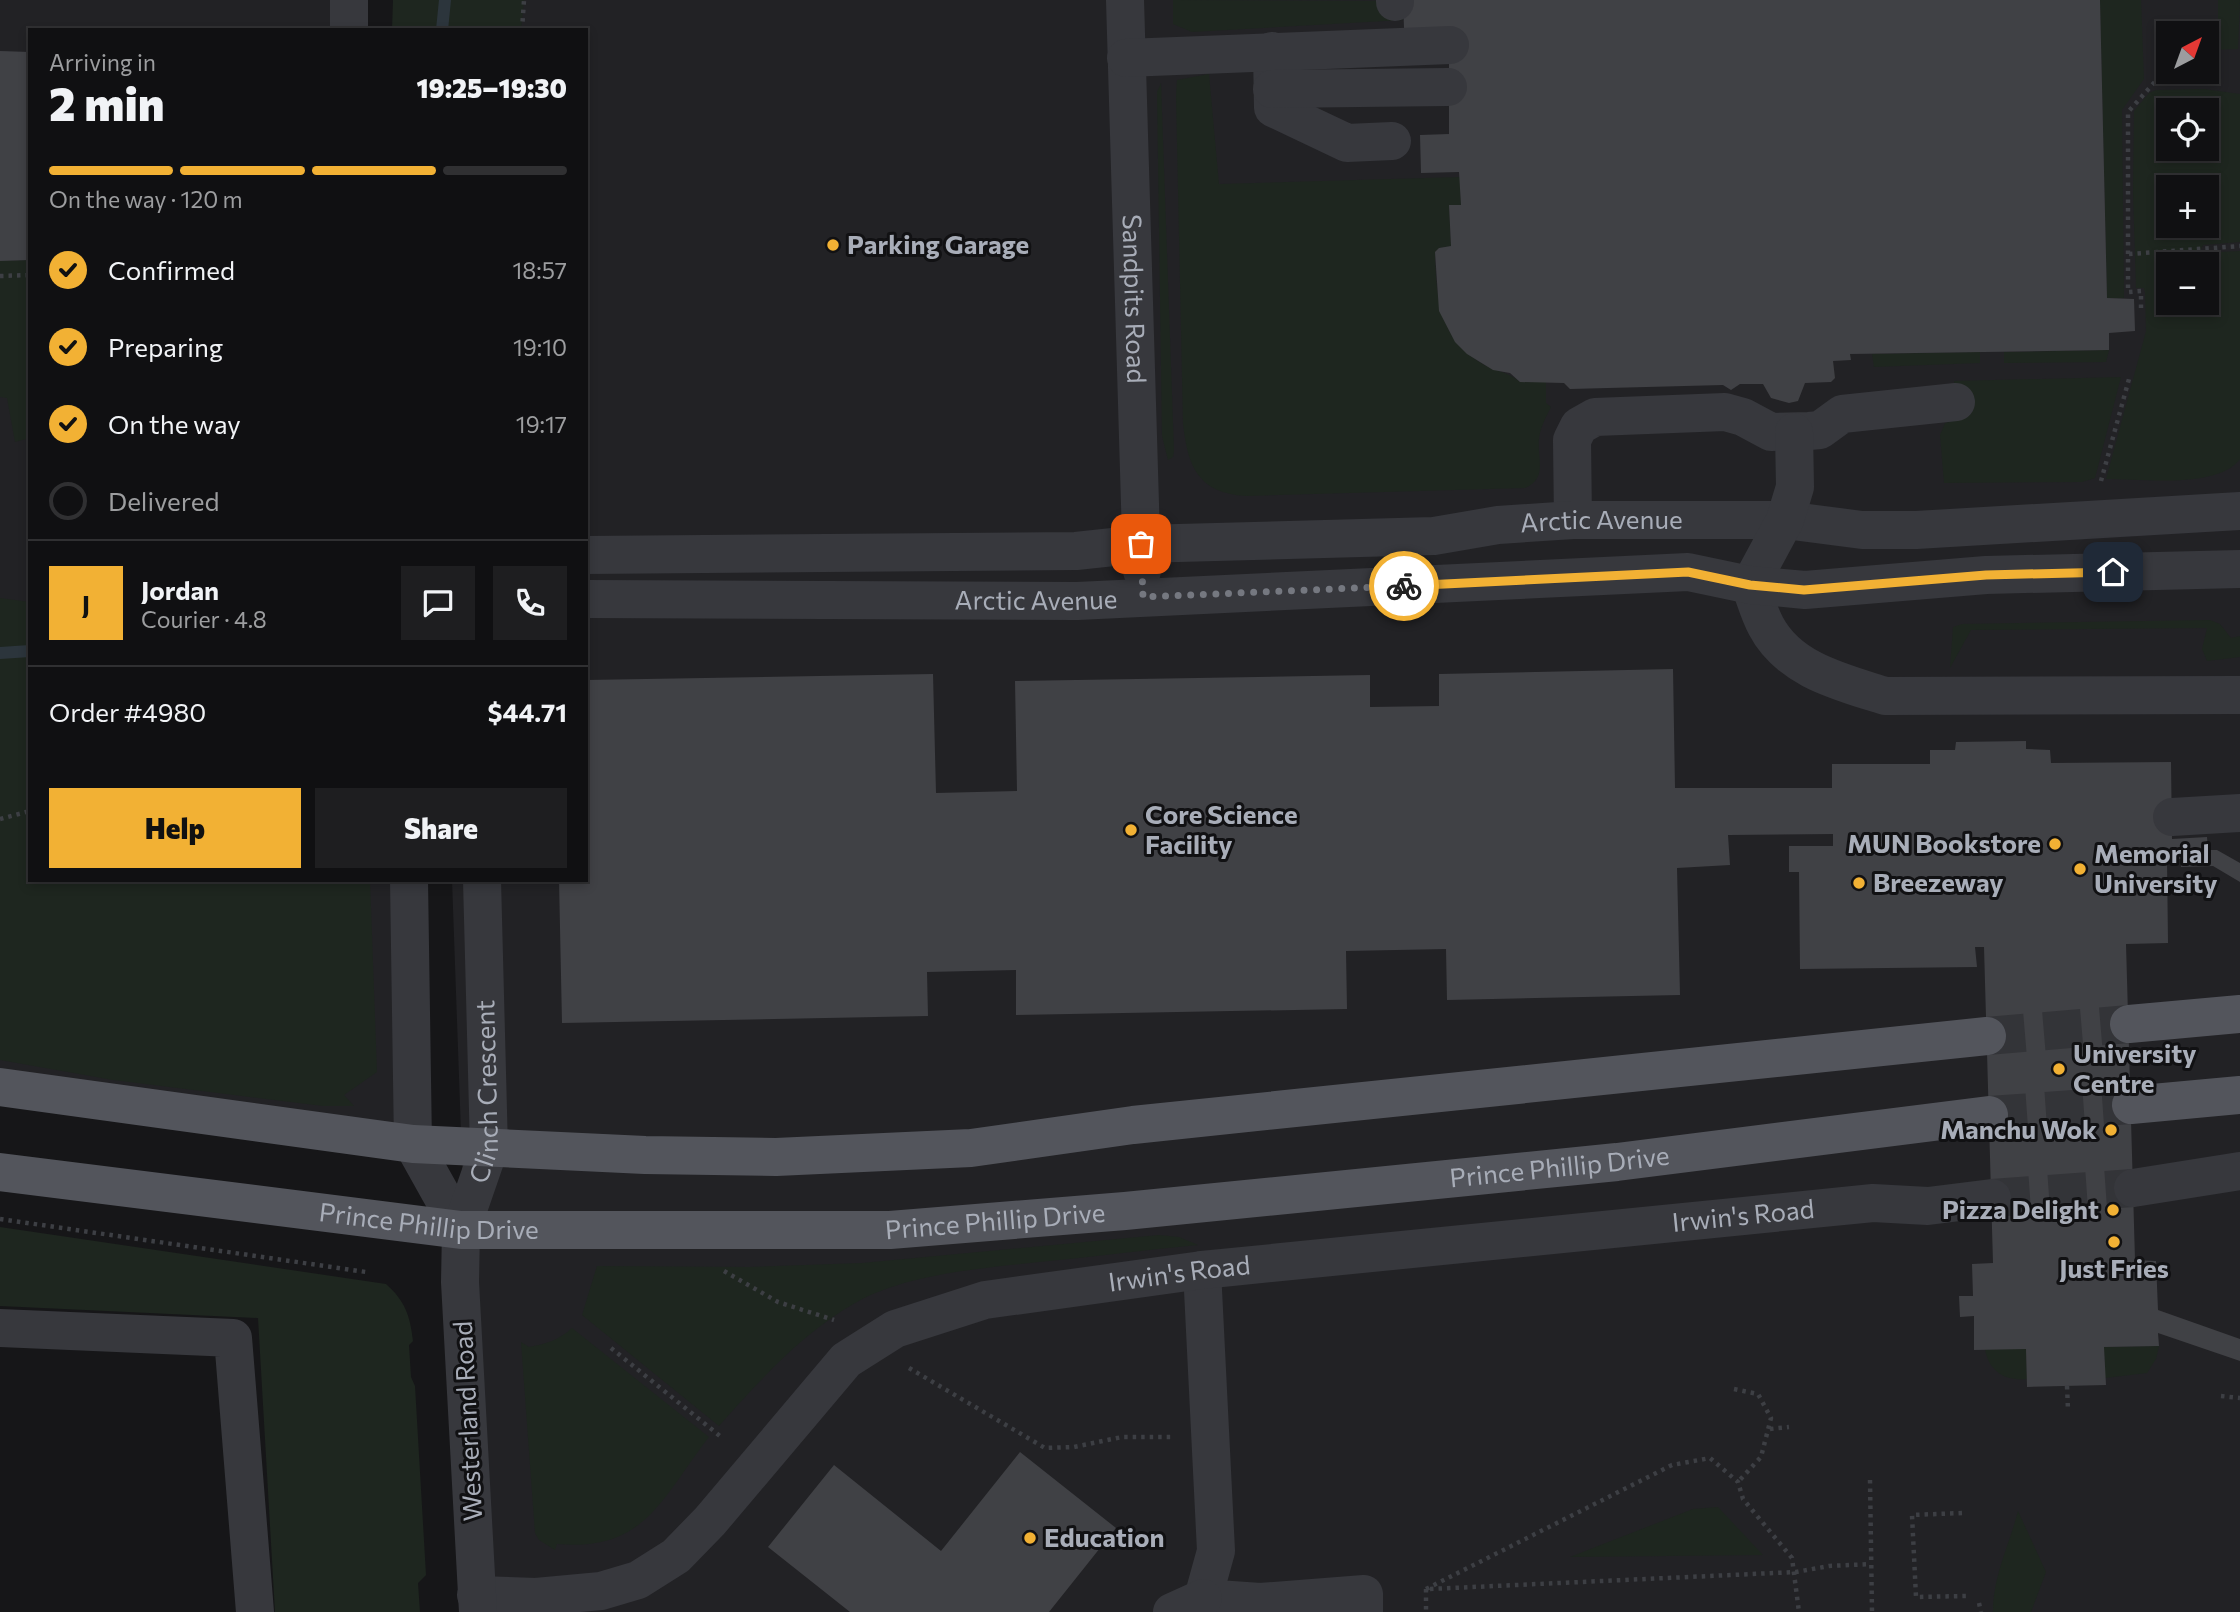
<!DOCTYPE html>
<html lang="en">
<head>
<meta charset="utf-8">
<style>
	:root { --surface:#101012; --page:#1e1e20; --text:#f1f3f6; --muted:#9c9d9f; --line:#303032; --accent:#f2b134 }
	body { margin:0; font-family:Commissioner,sans-serif; background:var(--page); color:var(--text); height:100vh; display:flex; flex-direction:column; font-size:26px; white-space:nowrap }
	* { box-sizing:border-box; margin:0 }
	p { font-size:23px; color:var(--muted) }
	.icon { flex:none; width:38px; height:38px; fill:none; stroke:currentColor; stroke-width:2; stroke-linecap:round; stroke-linejoin:round }
	.map { position:relative; flex:1; overflow:hidden }
	.sheet { position:absolute; left:28px; top:28px; width:560px; height:854px; display:flex; flex-direction:column; background:var(--surface); border-radius:0px; box-shadow:0 4px 10px #0003,0 0 0 2px var(--line) }
	.sheet>* { flex:none }
	.needle { width:46px; rotate:41deg }
	.fabs { position:absolute; left:2156px; top:21px; display:grid; gap:14px }
	.fabs a { display:grid; place-items:center; width:63px; height:63px; border-radius:0px; background:var(--surface); box-shadow:0 4px 10px #0003,0 0 0 2px var(--line); font-size:35px }
	.pin { position:absolute; display:grid; place-items:center; width:60px; height:60px; color:#fff; margin:-30px; border-radius:14px; box-shadow:0 4px 10px #0006 }
	.courier { position:absolute; display:grid; place-items:center; width:70px; height:70px; margin:-35px; border:5px solid #f2b134; border-radius:50%; background:#fff; color:#222; box-shadow:0 2px 9px #0007 }
	.headline em { font-style:normal; font-weight:800 }
	.headline div { display:flex; flex-direction:column-reverse }
	.headline { display:flex; align-items:center; justify-content:space-between; height:119px; padding:0 21px }
	h1 { font-size:46px; font-weight:800; line-height:52px }
	.bar { display:grid; grid-template-columns:repeat(4,1fr); gap:10px 7px; align-content:center; height:84px; padding:0 21px }
	.bar i { height:9px; border-radius:5px; background:var(--line) }
	.bar .selected { background:var(--accent) }
	.bar p { grid-column:span 4 }
	.line { display:flex; align-items:center; gap:18px; padding:0 21px; border-top:2px solid var(--line) }
	.line div { flex:1 }
	.round { display:grid; place-items:center; flex:none; width:74px; height:74px; border-radius:0px; background:var(--page) }
	ol { padding:0 21px; list-style:none }
	li { display:flex; align-items:center; gap:21px; height:77px }
	li p { margin-inline-start:auto }
	li .icon { padding:7px; border-radius:50%; background:var(--accent); color:#111; stroke-width:4 }
	li:last-child { color:var(--muted) }
	li i { width:38px; height:38px; border:4px solid var(--line); border-radius:50% }
	.action { display:flex; gap:14px; margin-top:auto; padding:14px 21px }
	.action a { flex:1; height:80px; border-radius:0px; background:var(--accent); color:#111; font-size:28px; font-weight:800; line-height:80px; text-align:center }
	.action a+a { background:var(--page); color:var(--text) }
	.map>svg:first-child { display:block }
</style>
</head>
<body>
<div class="map">
<svg width="2240" height="1612" viewBox="0 0 2240 1612">
	<rect width="100%" height="100%" fill="#161618"/>
	<g fill="#222225" fill-rule="evenodd">
		<polygon points="0,0 349,0 349,30 30,30 30,880 409,880 413,1144 0,1087"/>
		<path d="M445 0H2240V1612H478L452 880H586V30H442ZM2168 33H2207V72H2168ZM2168 110H2207V149H2168ZM2168 187H2207V226H2168ZM2168 264H2207V303H2168Z"/>
	</g>
	<g fill="#1e261f" fill-rule="evenodd">
		<polygon points="393,0 524,0 521,30 392,30"/>
		<polygon points="1173,0 1403,1 1403,20 1192,32 1173,24"/>
		<polygon points="2100,0 2141,0 2144,79 2122,110 2124,298 2107,298"/>
		<polygon points="2218,0 2240,0 2238,49 2207,50 2207,34 2218,33"/>
		<path d="M1209 74 1219 184 1460 177 1461 205 1449 206 1451 246 1439 248 1435 252C1436 297 1439 338 1481 363 1494 372 1508 371 1520 382H1546V403L1551 407C1546 417 1540 428 1539 439 1537 459 1548 478 1525 488L1246 496C1198 493 1188 467 1183 424L1176 96 1177 80Z"/>
		<polygon points="1161,83 1174,451 1173,457 1168,460 1162,436 1157,92"/>
		<path d="M2204 89 2240 94V242L2203 245 2199 253 2240 251V459C2218 489 2141 479 2106 479L2146 331 2145 293 2144 288H2136L2133 192 2134 111 2149 93 2156 90ZM2168 110H2207V149H2168ZM2168 187H2207V226H2168ZM2168 264H2207V303H2168Z"/>
		<polygon points="30,260 30,438 15,442 7,398 0,397 0,261"/>
		<polygon points="2109,350 2106,362 2004,363 2004,352"/>
		<polygon points="1980,352 1980,363 1874,367 1872,354"/>
		<polygon points="2121,377 2095,478 2082,482 1944,483 1940,435 1945,423 1957,420 1954,381"/>
		<polygon points="0,598 30,602 30,880 370,880 377,1072 344,1095 354,1106 323,1106 113,1080 0,1060"/>
		<polygon points="2210,620 2220,624 2231,638 2240,636 2240,657 2207,661 2202,649 2207,628 1971,630 1950,668 1953,627 1962,624"/>
		<path d="M0 1227 386 1284C405 1301 410 1315 413 1341L409 1345 411 1377 415 1386 426 1575 418 1583 420 1612H275L258 1318 0 1306Z"/>
		<path d="M1159 1235 1179 1237 1198 1245C1145 1250 1092 1257 1039 1262 983 1268 907 1274 857 1302 804 1331 759 1381 719 1426L582 1315 597 1266 749 1267 862 1263Z"/>
		<path d="M572 1328 709 1437C662 1497 646 1552 557 1544L555 1550 539 1540 535 1533 521 1342 529 1347C546 1344 559 1340 572 1328Z"/>
		<polygon points="2159,1346 2156,1359 2147,1373 2105,1378 2104,1347"/>
		<path d="M1985 1349H2026L2027 1379C2005 1381 1989 1372 1985 1349Z"/>
		<polygon points="1718,1507 1763,1555 1570,1557 1693,1509"/>
		<path d="M2018 1511 2046 1572 2031 1612H1993C1993 1576 2009 1546 2018 1511Z"/>
	</g>
	<g fill="none" stroke-linecap="round" stroke-linejoin="round">
		<g stroke="#2c353c" stroke-width="12">
			<polyline points="442,30 445,0"/>
			<polyline points="0,653 30,651"/>
		</g>
	</g>
	<g fill="#404145">
		<polygon points="1403,0 2100,0 2107,298 2134,299 2135,331 2109,333 2109,350 1850,354 1851,360 1833,361 1835,378 1831,382 1805,383 1798,401 1789,403 1771,398 1763,384 1740,384 1731,390 1723,385 1570,389 1564,383 1520,382 1510,373 1493,370 1467,354 1455,342 1439,311 1435,252 1439,248 1451,246 1449,205 1461,205 1459,172 1421,173 1420,135 1449,134 1449,64 1404,28"/>
		<polygon points="0,51 30,52 30,260 0,261"/>
		<polygon points="1673,669 1675,788 1832,788 1832,764 1930,764 1930,750 1955,750 1956,742 2026,741 2026,749 2050,750 2051,763 2171,762 2172,839 2207,837 2208,850 2217,850 2240,863 2240,882 2213,866 2181,867 2181,859 2167,859 2168,943 2126,944 2135,1260 2156,1261 2158,1310 2240,1339 2240,1361 2158,1333 2159,1346 2104,1347 2106,1385 2027,1387 2026,1349 1974,1350 1974,1316 1960,1317 1959,1296 1973,1296 1972,1264 1993,1263 1984,947 1975,947 1977,967 1800,969 1799,872 1789,872 1789,846 1833,846 1833,834 1728,835 1730,865 1677,868 1680,995 1447,1000 1446,949 1346,951 1347,1009 1016,1015 1016,970 927,972 928,1016 562,1023 559,880 586,880 586,680 933,674 936,793 1017,791 1015,681 1370,675 1370,707 1439,706 1439,674"/>
		<polygon points="1020,1452 1116,1528 1049,1612 850,1612 768,1547 834,1465 941,1551"/>
	</g>
	<g fill="none" stroke-linecap="round" stroke-linejoin="round">
		<polyline stroke="#333438" stroke-width="38" stroke-dasharray="38 19" stroke-linecap="butt" points="1992,1198 2133,1188"/>
		<g stroke="#333438" stroke-width="38" stroke-dasharray="38 19" stroke-linecap="butt">
			<polyline points="1987,1036 2129,1024"/>
			<polyline points="1989,1115 2131,1105"/>
		</g>
		<g stroke="#3d3f44" stroke-width="4.5" stroke-dasharray="3.5 5" stroke-linecap="butt">
			<polyline points="522,30 524,0"/>
			<polyline points="2129,254 2240,246"/>
			<polyline points="0,276 30,275"/>
			<polyline points="2141,308 2141,291 2128,292 2128,112 2161,75"/>
			<polyline points="2101,481 2129,379"/>
			<polyline points="0,819 30,811"/>
			<polyline points="0,1219 366,1272"/>
			<polyline points="724,1271 778,1302 834,1320"/>
			<polyline points="611,1348 720,1436"/>
			<polyline points="909,1368 1045,1448 1074,1447 1122,1437 1171,1437"/>
			<polyline points="2067,1386 2068,1410"/>
			<polyline points="1734,1389 1758,1394 1771,1418 1761,1457 1738,1482"/>
			<polyline points="2221,1396 2240,1398"/>
			<polyline points="1770,1429 1789,1427"/>
			<polyline points="1870,1480 1872,1612"/>
			<polyline points="1962,1513 1912,1515 1916,1597 1968,1596"/>
			<polyline points="1426,1589 1672,1465 1710,1458 1738,1482 1743,1499 1792,1558 1799,1612"/>
			<polyline points="1426,1589 1426,1612"/>
			<polyline points="1430,1589 1796,1572 1829,1566 1871,1564"/>
			<polyline points="1979,1603 1981,1612"/>
		</g>
		<g stroke="#37383d" stroke-width="38">
			<path id="s1" d="M1125 0 1142 571"/>
			<polyline points="1395,0 1395,2"/>
			<polyline points="349,30 349,0"/>
			<polyline points="1272,51 1273,108 1347,143 1392,141"/>
			<polyline points="1126,58 1450,45"/>
			<polyline points="1272,89 1448,87"/>
			<polyline points="1573,520 1572,440 1579,426 1595,417 1725,412 1743,417 1771,432 1809,431 1820,430 1842,414 1956,402"/>
			<path id="s2" d="M586 555 1076 551 1141 544 1434 536 1498 525 1573 520H1785L1862 530H1916L2240 511"/>
			<path d="M1750 585C1755 598 1759 613 1766 626 1789 670 1841 682 1885 696L2240 695"/>
			<polyline points="1750,585 1785,520 1795,487 1794,432"/>
			<path id="s3" d="M586 599 1077 601 1688 572 1750 585 1805 590 1986 575 2240 569"/>
			<polyline points="2172,817 2240,813"/>
			<polyline points="409,880 413,1144 461,1230"/>
			<polyline points="2133,1188 2240,1171"/>
			<polyline points="1202,1270 1216,1551 1203,1598 1260,1602 1364,1594 1364,1612"/>
			<polyline points="0,1328 233,1338 255,1612"/>
			<path id="s4" d="M476 1595 536 1597 601 1591 638 1580 676 1556 710 1521 846 1360 895 1329 985 1300 1202 1270 1873 1203 1928 1206 1992 1198"/>
			<path id="s5" d="M478 1612 460 1282 461 1230 489 1149 482 880"/>
			<polyline points="1172,1612 1203,1598"/>
		</g>
		<g stroke="#53555c" stroke-width="38">
			<polyline points="2129,1024 2240,1014"/>
			<polyline points="0,1087 413,1144 645,1155 776,1157 971,1148 1133,1125 1987,1036"/>
			<polyline points="2131,1105 2240,1095"/>
			<path id="s6" d="M0 1172 461 1230H890L1125 1211 1617 1162 1989 1115"/>
		</g>
	</g>
	<g fill="none" stroke-linecap="round" stroke-linejoin="round">
		<polyline stroke="#757880" stroke-width="7" stroke-dasharray="0 12.6" points="1141,544 1143,597 1404,586"/>
		<polyline stroke="#f2b134" stroke-width="9" points="1404,586 1688,572 1750,585 1804,590 1986,575 2113,572"/>
	</g>
	<g fill="#f2b134" stroke="#111113" stroke-width="2.5">
		<circle cx="833" cy="245" r="7"/>
		<circle cx="1131" cy="830" r="7"/>
		<circle cx="2055" cy="844" r="7"/>
		<circle cx="2080" cy="869" r="7"/>
		<circle cx="1859" cy="883" r="7"/>
		<circle cx="2059" cy="1069" r="7"/>
		<circle cx="2111" cy="1130" r="7"/>
		<circle cx="2113" cy="1210" r="7"/>
		<circle cx="2114" cy="1242" r="7"/>
		<circle cx="1030" cy="1538" r="7"/>
	</g>
	<g text-anchor="middle" stroke-width="6" stroke-linejoin="round" paint-order="stroke">
		<g font-size="26" font-weight="bold" fill="#a8adb8" stroke="#111113" text-anchor="start">
			<text x="847" y="254">Parking Garage</text>
			<text x="1145" y="824">Core Science<tspan x="1145" dy="30">Facility</tspan></text>
			<text x="2041" y="853" text-anchor="end">MUN Bookstore</text>
			<text x="2094" y="863">Memorial<tspan x="2094" dy="30">University</tspan></text>
			<text x="1873" y="892">Breezeway</text>
			<text x="2073" y="1063">University<tspan x="2073" dy="30">Centre</tspan></text>
			<text x="2097" y="1139" text-anchor="end">Manchu Wok</text>
			<text x="2099" y="1219" text-anchor="end">Pizza Delight</text>
			<text x="2114" y="1278" text-anchor="middle">Just Fries</text>
			<text x="1044" y="1547">Education</text>
		</g>
		<g font-size="26" fill="#a8adb8" stroke="#111113">
			<text dy="9" stroke="none"><textPath href="#s1" startOffset="299">Sandpits Road</textPath></text>
			<text dy="9" stroke="none"><textPath href="#s2" startOffset="1017">Arctic Avenue</textPath></text>
			<text dy="9" stroke="none"><textPath href="#s3" startOffset="450">Arctic Avenue</textPath></text>
			<text dy="9" stroke="none"><textPath href="#s5" startOffset="525">Clinch Crescent</textPath></text>
			<text dy="9" stroke="none"><textPath href="#s6" startOffset="1566">Prince Phillip Drive</textPath></text>
			<text dy="9" stroke="none"><textPath href="#s4" startOffset="1384">Irwin's Road</textPath></text>
			<text dy="9" stroke="none"><textPath href="#s6" startOffset="432">Prince Phillip Drive</textPath></text>
			<text dy="9" stroke="none"><textPath href="#s6" startOffset="999">Prince Phillip Drive</textPath></text>
			<text dy="9" stroke="none"><textPath href="#s4" startOffset="817">Irwin's Road</textPath></text>
			<text transform="translate(468 1421) rotate(-93)" y="9">Westerland Road</text>
		</g>
	</g>
</svg>
<div class="fabs">
<a><svg class="needle" viewBox="-14 -14 28 28"><path d="M0-13l5 13h-10z" fill="#e53935"/><path d="M0 13l5-13h-10z" fill="#9c9d9f"/></svg></a>
<a><svg class="icon" aria-label="locate" viewBox="0 0 24 24"><circle cx="12" cy="12" r="6"/><path d="M12 2v4M12 18v4M2 12h4M18 12h4"/></svg></a>
<a>+</a>
<a>−</a>
</div>
<div class="pin" style="left:1141px;top:544px;background:#ea580c"><svg class="icon" aria-label="bag" viewBox="0 0 24 24"><path d="M5 8h14l-1 12H6zM9 8a3 3 0 0 1 6 0"/></svg></div>
<div class="pin" style="left:2113px;top:572px;background:#1f2937"><svg class="icon" aria-label="home" viewBox="0 0 24 24"><path d="M3 11l9-7 9 7M6 9v11h12V9"/></svg></div>
<div class="courier" style="left:1404px;top:586px"><svg class="icon" aria-label="bike" viewBox="0 0 24 24"><circle cx="6" cy="16" r="4"/><circle cx="18" cy="16" r="4"/><path d="M6 16l4-8h5l3 8M10 8l3 8H6M13 5h3"/></svg></div>
<section class="sheet">
<div class="headline"><div><h1>2 min</h1><p>Arriving in</p></div><em>19:25–19:30</em></div>
<div class="bar"><i class="selected"></i><i class="selected"></i><i class="selected"></i><i></i><p>On the way · 120 m</p></div>
<ol>
<li><svg class="icon" aria-label="check" viewBox="0 0 24 24"><path d="M5 12l5 5 9-10"/></svg>Confirmed<p>18:57</p></li>
<li><svg class="icon" aria-label="check" viewBox="0 0 24 24"><path d="M5 12l5 5 9-10"/></svg>Preparing<p>19:10</p></li>
<li><svg class="icon" aria-label="check" viewBox="0 0 24 24"><path d="M5 12l5 5 9-10"/></svg>On the way<p>19:17</p></li>
<li><i></i>Delivered</li>
</ol>
<div class="line" style="height:126px"><b class="round" style="background:var(--accent);color:#111">J</b><div><b>Jordan</b><p>Courier · 4.8</p></div><a class="round"><svg class="icon" aria-label="chat" viewBox="0 0 24 24"><path d="M4 5h16v11H9l-5 4z"/></svg></a><a class="round"><svg class="icon" aria-label="phone" viewBox="0 0 24 24"><path d="M5 4h4l2 5-3 2q2 4 5 5l2-3 5 2v4C11 20 4 13 5 4z"/></svg></a></div>
<div class="line" style="height:91px"><div>Order #4980</div><b>$44.71</b></div>
<div class="action"><a>Help</a><a>Share</a></div>
</section>
</div>
</body>
</html>
